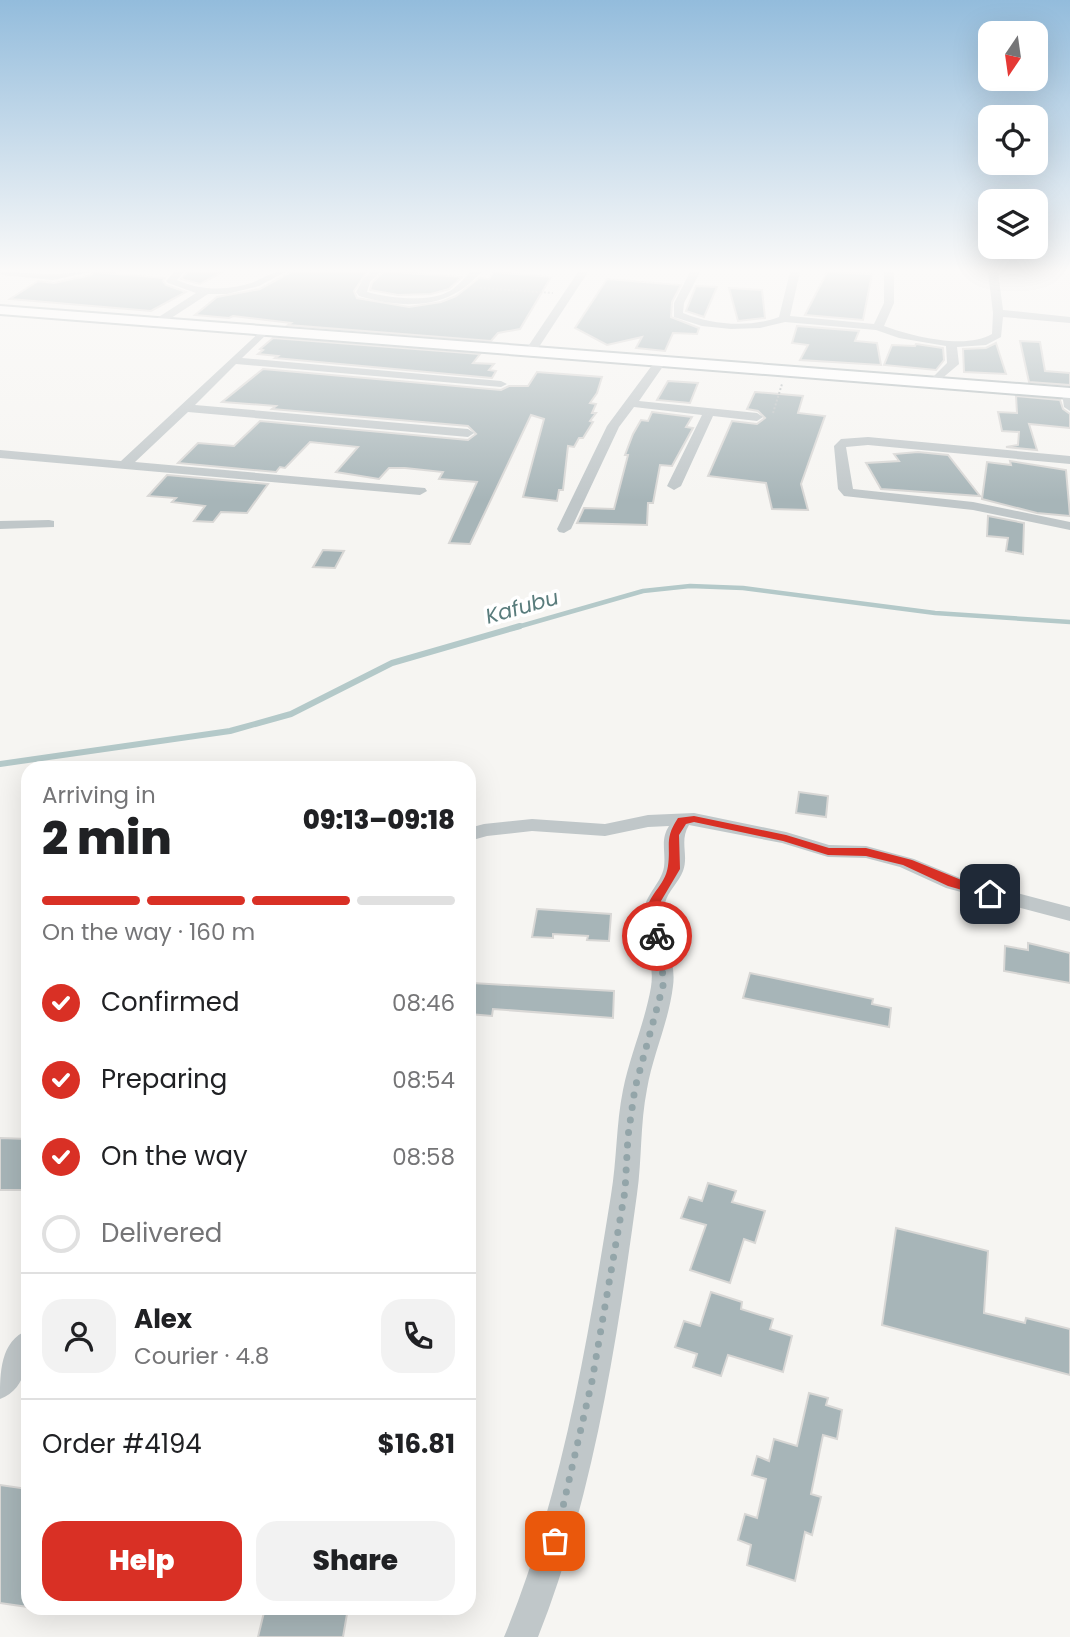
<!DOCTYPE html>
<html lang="en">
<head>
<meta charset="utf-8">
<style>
	:root { --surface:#fff; --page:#f2f2f2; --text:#202124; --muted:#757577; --line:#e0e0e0; --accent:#d93025 }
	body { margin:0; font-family:Poppins,sans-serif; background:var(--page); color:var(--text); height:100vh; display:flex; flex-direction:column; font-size:26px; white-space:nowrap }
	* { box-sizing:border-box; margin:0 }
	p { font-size:23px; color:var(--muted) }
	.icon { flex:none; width:38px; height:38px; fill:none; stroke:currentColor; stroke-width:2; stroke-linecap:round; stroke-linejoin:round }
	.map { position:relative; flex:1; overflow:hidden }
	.sheet { position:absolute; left:21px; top:761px; width:455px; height:854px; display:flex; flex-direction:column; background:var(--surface); border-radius:21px; box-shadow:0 7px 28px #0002 }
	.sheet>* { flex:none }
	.needle { width:46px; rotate:193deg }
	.buttons { position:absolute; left:978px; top:21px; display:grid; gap:14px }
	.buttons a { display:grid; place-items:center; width:70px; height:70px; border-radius:14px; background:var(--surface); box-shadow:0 7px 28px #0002; font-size:35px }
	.pin { position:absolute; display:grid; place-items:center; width:60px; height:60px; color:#fff; margin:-30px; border-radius:14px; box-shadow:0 4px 10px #0006 }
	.courier { position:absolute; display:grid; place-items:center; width:70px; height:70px; margin:-35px; border:5px solid #d93025; border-radius:50%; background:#fff; color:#222; box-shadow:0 2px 9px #0007 }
	.head em { font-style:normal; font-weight:800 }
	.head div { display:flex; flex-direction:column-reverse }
	.head { display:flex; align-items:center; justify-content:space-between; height:119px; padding:0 21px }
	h1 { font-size:46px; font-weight:800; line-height:52px }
	.bar { display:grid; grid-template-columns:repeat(4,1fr); gap:10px 7px; align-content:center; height:84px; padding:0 21px }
	.bar i { height:9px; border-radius:5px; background:var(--line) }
	.bar .current { background:var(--accent) }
	.bar p { grid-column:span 4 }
	.line { display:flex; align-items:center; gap:18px; padding:0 21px; border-top:2px solid var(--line) }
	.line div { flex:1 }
	.round { display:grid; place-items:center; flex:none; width:74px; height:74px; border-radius:21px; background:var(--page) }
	ol { padding:0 21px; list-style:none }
	li { display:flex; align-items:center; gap:21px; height:77px }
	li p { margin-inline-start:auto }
	li .icon { padding:7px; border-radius:50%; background:var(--accent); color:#fff; stroke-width:4 }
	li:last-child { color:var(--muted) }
	li i { width:38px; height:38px; border:4px solid var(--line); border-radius:50% }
	.button { display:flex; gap:14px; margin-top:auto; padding:14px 21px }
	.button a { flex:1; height:80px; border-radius:21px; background:var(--accent); color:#fff; font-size:28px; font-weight:800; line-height:80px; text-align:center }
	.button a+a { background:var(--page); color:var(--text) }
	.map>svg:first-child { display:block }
</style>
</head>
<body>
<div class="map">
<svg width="1070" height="1637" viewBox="0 0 1070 1637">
	<rect width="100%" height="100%" fill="#f6f5f2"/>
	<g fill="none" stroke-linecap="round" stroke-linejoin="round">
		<polyline stroke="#b4c9c9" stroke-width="4.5" points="514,628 643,591 690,586 743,588 935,613 1070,622"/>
		<polyline stroke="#b4c9c9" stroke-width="6" points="0,764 230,731 291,714 392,663 520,626"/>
	</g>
	<g fill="#a7b5b8" stroke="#d8d7d5" stroke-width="2">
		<polygon points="93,272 165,278 163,281 166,285 186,292 151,311 10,299 38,281 54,283 91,275"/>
		<polygon points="187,272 223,272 200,284 181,279"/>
		<polygon points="291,272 367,272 354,291 357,298 409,307 441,302 456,296 479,278 489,279 494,272 551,277 520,329 498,333 491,341 288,325 291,323 233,316 229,318 195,315 217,297 260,289"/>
		<polygon points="383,272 394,272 462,277 449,289 431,294 398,295 370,290 372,283"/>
		<polygon points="827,272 872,274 863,320 805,315"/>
		<polygon points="607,279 681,285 672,302 671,317 699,328 697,334 673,333 665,351 636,348 642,337 607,345 575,328"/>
		<polygon points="696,286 717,287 704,317 686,311"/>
		<polygon points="729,288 762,290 765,318 738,321"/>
		<polygon points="797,326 859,331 855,341 877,343 881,365 800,360 808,345 792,343"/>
		<polygon points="273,338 480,354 473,363 494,364 489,370 496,371 492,378 275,358 278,356 258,354 263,350 260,349"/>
		<polygon points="1020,341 1040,342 1045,371 1070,373 1070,385 1029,382"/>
		<polygon points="996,343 1006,374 964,372 963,349 986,348"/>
		<polygon points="916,344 943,348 944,360 936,370 884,365 892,345 915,346"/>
		<polygon points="263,369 501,390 509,386 528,386 537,372 602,377 597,393 590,403 596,404 592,413 596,413 590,421 593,422 583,438 579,438 574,447 568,446 563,490 559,490 557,501 523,497 544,419 531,415 470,544 449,543 477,482 439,479 443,472 405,468 389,468 379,479 336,472 358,447 310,442 285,468 280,467 276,472 178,463 198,443 234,446 260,421 468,440 476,434 468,426 272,409 276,406 222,402"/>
		<polygon points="668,381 698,383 690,403 657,400"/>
		<polygon points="755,392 803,396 798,413 825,416 801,484 808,510 772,509 766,483 708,476 732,421 757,424 765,418 758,411 747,409"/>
		<polygon points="1016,396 1060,400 1063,409 1070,414 1070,428 1029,424 1037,450 1006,447 1018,445 1019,432 1002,431 998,412 1017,413"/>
		<polygon points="652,412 692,417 686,427 693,428 672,466 660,465 653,503 648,503 647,525 577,523 584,508 614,509 628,455 625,455 633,434 641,420 648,421"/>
		<polygon points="918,452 948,455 980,496 881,489 866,463 899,461 894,454"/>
		<polygon points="1010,461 1066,470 1070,516 1037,513 982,499 987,462 1011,465"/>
		<polygon points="167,475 268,484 247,513 221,512 213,522 194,521 205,506 172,502 176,498 148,496"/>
		<polygon points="988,516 1024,523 1023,554 1006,551 1008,538 987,536"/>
		<polygon points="323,550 344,551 335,568 313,567"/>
		<polygon points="799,792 828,796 826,817 796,813"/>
		<polygon points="537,909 611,914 609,941 587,940 588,936 553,934 553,938 532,937"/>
		<polygon points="1028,943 1070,953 1070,983 1004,971 1005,946 1028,950"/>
		<polygon points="750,973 873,999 872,1004 891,1008 889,1027 743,998"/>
		<polygon points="472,983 614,991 613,1018 493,1009 492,1016 469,1014"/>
		<polygon points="0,1138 28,1139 28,1190 0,1190"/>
		<polygon points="708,1183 736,1191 732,1202 765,1211 755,1243 744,1239 730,1283 690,1270 706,1225 681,1218 689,1197 702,1201"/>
		<polygon points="896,1228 988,1251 984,1313 1025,1323 1026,1318 1070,1329 1070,1375 882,1325"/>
		<polygon points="711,1292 742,1302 741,1309 773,1319 770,1329 792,1336 783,1372 728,1355 721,1376 693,1367 697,1354 675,1347 684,1321 700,1326"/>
		<polygon points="809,1393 828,1398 826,1405 842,1410 837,1439 823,1435 811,1494 821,1497 812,1535 805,1532 795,1581 747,1565 751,1545 738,1540 745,1514 757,1518 766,1479 752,1475 757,1456 769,1461 774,1439 797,1446"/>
		<polygon points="0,1485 28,1489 28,1607 0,1603"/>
		<polygon points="265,1608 331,1608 330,1613 347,1614 343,1637 258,1637"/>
	</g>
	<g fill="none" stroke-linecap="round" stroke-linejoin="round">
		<defs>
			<polygon id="secondary" points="0,306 1070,388 1070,398 0,314"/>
		</defs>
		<use href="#secondary" stroke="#b0babc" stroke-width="4"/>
		<g stroke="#b8bebf" stroke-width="2" stroke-dasharray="2 2" stroke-linecap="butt">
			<polyline points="480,288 553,293"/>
			<polyline points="773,413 782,384"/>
		</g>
		<g fill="#c0c7c9" fill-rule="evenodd">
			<polygon points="0,272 53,274 90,272 53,280 3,275"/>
			<path d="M174 272H184L177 280C201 291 229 291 254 282 265 277 272 271 285 272L259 286 227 294H208L162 324H154V320L196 293 168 283 166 281Z"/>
			<path d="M371 272H381L370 282 367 292C390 298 428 303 450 291 458 286 464 278 471 272H481C449 310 404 309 359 296L356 292 363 279Z"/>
			<polygon points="578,272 588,272 535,353 527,353 525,351"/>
			<path d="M690 272H700L684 303 683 313C712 325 750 328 779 317L790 272H800L790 316 874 324 884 303V272H894V303L884 326C911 336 966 350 992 334L993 313 988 272H998L1003 310 1070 317V323L1003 317 1001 337 986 345 957 347 959 364 933 386 927 383 947 363 946 346 899 338 876 330 785 322 760 328 731 329 702 326 674 317V303Z"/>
			<polygon points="264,328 268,329 268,333 242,358 501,381 507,384 501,387 236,364 195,405 468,429 474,433 468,437 188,412 135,462 425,488 427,491 420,495 0,458 0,450 121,461"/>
			<polygon points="656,360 666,362 639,401 757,413 763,417 757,421 713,416 681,486 674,490 667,486 702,415 634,407 619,427 571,529 564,533 559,532 557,529 607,426"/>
			<polygon points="1068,389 1070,390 1070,411 1064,407 1062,393"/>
			<polygon points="868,437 1070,456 1070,464 868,445 846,447 853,489 973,502 1070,522 1070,530 973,510 844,496 838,489 834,446 841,439"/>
			<polygon points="49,520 54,521 54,527 0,529 0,521"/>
			<path d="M694 813 786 832 829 845 866 846 914 859 960 878 1070 907V921L946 888 900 867 866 858 828 857 782 843 689 825C679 841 689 855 683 871 679 882 668 891 665 903 659 930 677 958 673 986 669 1021 653 1054 647 1089 640 1124 642 1159 637 1194 617 1341 593 1499 538 1637H504C562 1497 587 1344 611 1195 617 1160 616 1124 623 1090 630 1055 645 1022 651 987 655 962 643 943 643 919 642 896 661 885 664 867 666 851 660 840 669 826L648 827 605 836 532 831 487 836 469 841V828L484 824 532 819 605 824 648 815Z"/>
			<path d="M28 1330C28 1356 29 1388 0 1399 0 1373 0 1341 28 1330Z"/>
		</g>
		<use href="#secondary" fill="#fff" fill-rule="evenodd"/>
	</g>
	<linearGradient id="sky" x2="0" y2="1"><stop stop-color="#93bcdc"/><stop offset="0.54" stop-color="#fbfaf9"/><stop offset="1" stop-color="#fbfaf9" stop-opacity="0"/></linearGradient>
	<rect width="1070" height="501" fill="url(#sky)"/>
	<path fill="#d93025" d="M694 816 786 835 829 848H866L912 860 996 894 990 898 948 886 903 865 866 856 828 855 783 841 694 822 686 824 679 835 680 869 661 901 659 921 663 936 657 940 653 939C633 898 664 894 668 866 671 845 664 839 678 818Z"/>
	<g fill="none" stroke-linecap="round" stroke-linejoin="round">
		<polyline stroke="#93a5a9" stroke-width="7" stroke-dasharray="0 12.6" points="555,1541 592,1381 625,1191 628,1136 635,1088 663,986 662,956 657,936"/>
	</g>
	<g text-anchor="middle" stroke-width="7" stroke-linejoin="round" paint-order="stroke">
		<g font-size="21" font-style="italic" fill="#597c7c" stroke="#fff">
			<text transform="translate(522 607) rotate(-16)" y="7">Kafubu</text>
		</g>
	</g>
</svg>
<div class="buttons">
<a><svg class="needle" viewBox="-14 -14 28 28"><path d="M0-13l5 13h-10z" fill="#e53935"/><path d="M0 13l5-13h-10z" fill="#757577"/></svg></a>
<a><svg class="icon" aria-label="locate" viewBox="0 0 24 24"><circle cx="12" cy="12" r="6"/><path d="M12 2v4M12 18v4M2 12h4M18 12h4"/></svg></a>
<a><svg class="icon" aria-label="layers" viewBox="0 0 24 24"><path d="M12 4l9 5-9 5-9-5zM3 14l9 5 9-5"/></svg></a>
</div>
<div class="pin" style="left:555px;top:1541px;background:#ea580c"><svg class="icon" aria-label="bag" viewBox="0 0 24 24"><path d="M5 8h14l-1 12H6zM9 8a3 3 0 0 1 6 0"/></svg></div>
<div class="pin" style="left:990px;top:894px;background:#1f2937"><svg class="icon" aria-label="home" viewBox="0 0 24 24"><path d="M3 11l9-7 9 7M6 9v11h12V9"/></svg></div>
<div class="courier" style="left:657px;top:936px"><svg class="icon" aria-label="bike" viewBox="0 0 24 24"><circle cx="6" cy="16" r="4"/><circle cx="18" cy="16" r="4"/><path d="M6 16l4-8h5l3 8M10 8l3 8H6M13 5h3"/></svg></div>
<section class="sheet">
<div class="head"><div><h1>2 min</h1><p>Arriving in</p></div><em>09:13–09:18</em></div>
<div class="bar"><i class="current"></i><i class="current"></i><i class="current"></i><i></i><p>On the way · 160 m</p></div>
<ol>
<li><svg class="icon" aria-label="check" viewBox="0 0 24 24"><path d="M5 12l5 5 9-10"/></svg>Confirmed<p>08:46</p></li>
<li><svg class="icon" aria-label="check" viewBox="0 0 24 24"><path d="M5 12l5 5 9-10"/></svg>Preparing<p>08:54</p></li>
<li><svg class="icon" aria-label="check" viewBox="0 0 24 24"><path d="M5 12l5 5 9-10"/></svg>On the way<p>08:58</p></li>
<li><i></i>Delivered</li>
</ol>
<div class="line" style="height:126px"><a class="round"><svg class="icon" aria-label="person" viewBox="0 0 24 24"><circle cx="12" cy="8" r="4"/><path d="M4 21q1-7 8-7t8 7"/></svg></a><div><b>Alex</b><p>Courier · 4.8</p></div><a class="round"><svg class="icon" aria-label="phone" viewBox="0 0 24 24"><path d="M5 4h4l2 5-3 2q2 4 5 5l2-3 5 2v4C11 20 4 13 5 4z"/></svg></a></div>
<div class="line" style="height:91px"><div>Order #4194</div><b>$16.81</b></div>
<div class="button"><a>Help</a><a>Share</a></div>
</section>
</div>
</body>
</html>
